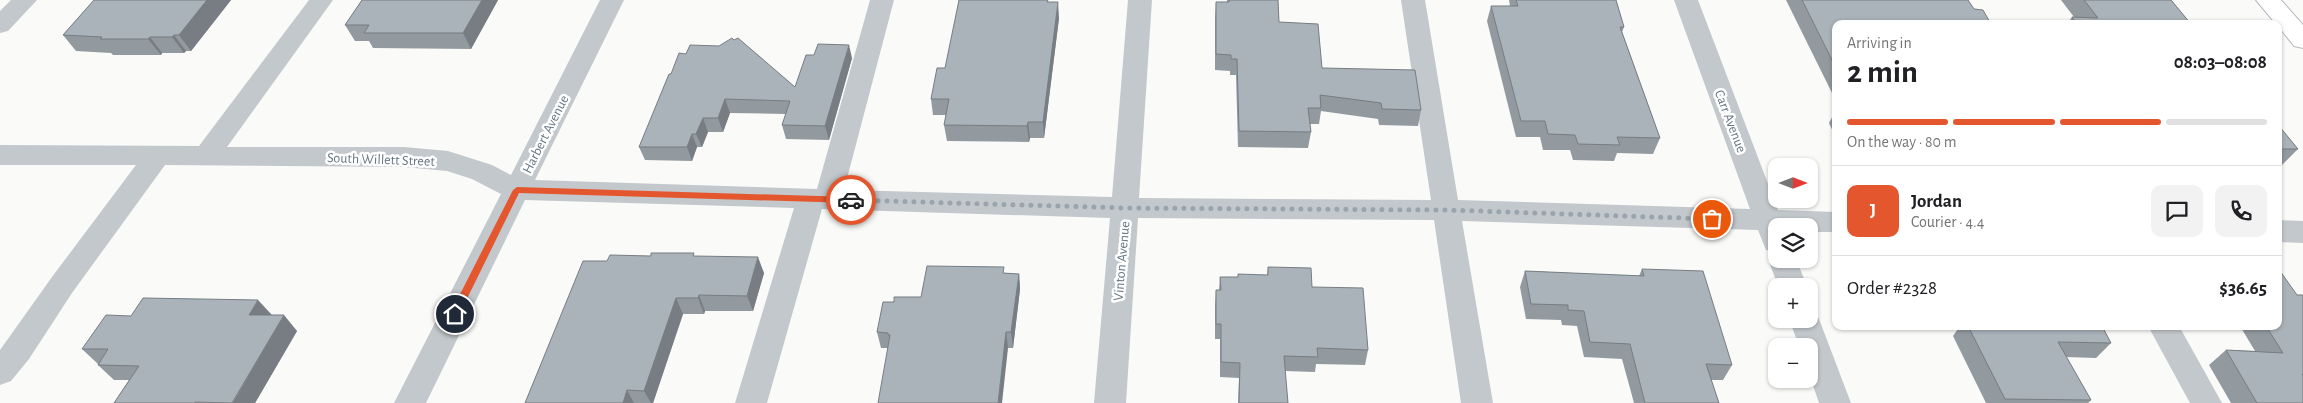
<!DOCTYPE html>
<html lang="en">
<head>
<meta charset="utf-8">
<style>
	:root { --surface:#fff; --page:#f2f2f2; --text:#202124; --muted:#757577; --line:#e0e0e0; --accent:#e4572e }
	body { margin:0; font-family:"Alegreya Sans",sans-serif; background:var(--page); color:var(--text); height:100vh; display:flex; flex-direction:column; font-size:19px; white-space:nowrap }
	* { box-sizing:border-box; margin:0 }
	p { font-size:16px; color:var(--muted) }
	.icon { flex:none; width:28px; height:28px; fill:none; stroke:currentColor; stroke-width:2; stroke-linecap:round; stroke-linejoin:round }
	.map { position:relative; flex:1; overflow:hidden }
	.sheet { position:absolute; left:1832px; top:20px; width:450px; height:310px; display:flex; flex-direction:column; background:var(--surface); border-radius:10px; box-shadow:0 1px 4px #0004 }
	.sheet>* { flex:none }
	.needle { width:32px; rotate:90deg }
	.controls { position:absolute; left:1768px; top:158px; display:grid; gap:10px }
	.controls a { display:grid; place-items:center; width:50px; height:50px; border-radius:10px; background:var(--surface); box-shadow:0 1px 4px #0004; font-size:25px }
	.pin { position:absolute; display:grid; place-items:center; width:42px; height:42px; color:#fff; margin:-21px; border:2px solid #fff; border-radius:50%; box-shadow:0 1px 5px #0007 }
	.courier { position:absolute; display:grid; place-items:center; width:50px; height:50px; margin:-25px; border:4px solid #e4572e; border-radius:50%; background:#fff; color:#222; box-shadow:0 1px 6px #0007 }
	.headline em { font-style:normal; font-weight:700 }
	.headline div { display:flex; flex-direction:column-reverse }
	.headline { display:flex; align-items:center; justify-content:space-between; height:85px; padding:0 15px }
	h1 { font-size:32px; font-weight:700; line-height:38px }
	.bar { display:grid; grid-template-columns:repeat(4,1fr); gap:8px 5px; align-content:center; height:60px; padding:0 15px }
	.bar i { height:6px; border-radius:4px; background:var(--line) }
	.bar .current { background:var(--accent) }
	.bar p { grid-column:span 4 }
	.line { display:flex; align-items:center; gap:12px; padding:0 15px; border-top:1px solid var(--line) }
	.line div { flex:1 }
	.round { display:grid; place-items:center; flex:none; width:52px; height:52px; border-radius:10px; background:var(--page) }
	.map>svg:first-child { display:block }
</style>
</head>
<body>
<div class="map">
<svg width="2303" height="403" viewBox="0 0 2303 403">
	<rect width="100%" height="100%" fill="#fafaf8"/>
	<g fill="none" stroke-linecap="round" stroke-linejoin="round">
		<defs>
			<polygon id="major" points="2256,0 2281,0 2303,25 2303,48 2294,46 2279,27 2279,24 2276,24"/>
		</defs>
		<use href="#major" stroke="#b5babe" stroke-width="2"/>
		<g fill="#c3c8cc" fill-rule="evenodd">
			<polygon points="11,0 37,0 8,31 0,33 0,11"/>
			<polygon points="309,0 333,0 227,147 404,147 448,151 492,165 511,175 600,0 624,0 535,180 817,189 870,0 894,0 844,190 1112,197 1128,0 1152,0 1139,198 1431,200 1401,0 1425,0 1458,200 1750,209 1674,0 1698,0 1778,210 1836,212 1836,232 1809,232 1809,226 1776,226 1776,259 1796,259 1807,286 1778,286 1768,259 1772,251 1766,250 1758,230 1462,221 1493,403 1461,403 1434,220 1138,218 1126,403 1094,403 1110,218 822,209 767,403 735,403 794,208 525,200 426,403 394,403 501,194 472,179 447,171 404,167 165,165 72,293 29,359 11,381 0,385 0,350 52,277 136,165 0,165 0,145 199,146"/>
			<polygon points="2279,220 2303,221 2303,243 2279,242"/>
			<polygon points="1809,309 1815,311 1819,319 1851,403 1819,403 1809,374 1809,346 1799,346 1789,319 1809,319"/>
			<polygon points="2148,326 2179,326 2222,403 2190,403"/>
		</g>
		<use href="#major" fill="#fff" fill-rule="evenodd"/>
	</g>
	<g fill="#929a9f">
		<polygon points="94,0 231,0 191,51 186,51 184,53 162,53 161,55 113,55 111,53 76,51 63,35"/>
		<polygon points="362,0 498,0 471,49 373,48 369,41 355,41 345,25"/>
		<polygon points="1227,0 1278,0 1279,22 1322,68 1421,110 1418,126 1379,125 1378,119 1321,111 1319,124 1310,124 1311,132 1308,148 1238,147 1236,75 1230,75 1230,71 1215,70 1215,18 1216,2 1227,2"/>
		<polygon points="1509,0 1616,0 1624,27 1622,32 1660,138 1653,154 1617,153 1614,161 1573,160 1570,150 1543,150 1540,137 1516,137 1487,21 1491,6 1510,6"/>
		<polygon points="1786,0 1968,0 1836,24 1836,107 1833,99 1834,97"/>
		<polygon points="2061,0 2171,0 2191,24 2067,24 2072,17 2074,17"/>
		<polygon points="1050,2 1059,18 1044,138 1030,138 1029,142 947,141 944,125 946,115 933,115 931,99 945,68"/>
		<polygon points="719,46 795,87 852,58 829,140 786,139 782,125 786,114 730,113 723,132 708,132 702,147 697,147 692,161 645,160 639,147 671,74 686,54"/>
		<polygon points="1836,110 1836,138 1829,123"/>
		<polygon points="2279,126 2298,149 2282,165 2279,165"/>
		<polygon points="695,256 764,273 753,311 705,311 704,314 683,314 653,403 525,403 607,261"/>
		<polygon points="1268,267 1312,287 1368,350 1365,365 1316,364 1315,372 1285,371 1288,403 1238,403 1239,378 1220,377 1220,339 1215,339 1215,306 1216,290 1219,290 1220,277 1237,277 1267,275"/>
		<polygon points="1642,269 1732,365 1723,380 1711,380 1719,403 1634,403 1622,359 1584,357 1577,326 1562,325 1561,320 1526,319 1520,287 1525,271 1639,276"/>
		<polygon points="1005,273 1019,274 1020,289 1013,348 881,348 877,332 894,302 921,297"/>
		<polygon points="2297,295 2303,295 2303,403 2231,403 2209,365 2226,350 2255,351 2240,326 2279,326"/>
		<polygon points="271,315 297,331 255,403 114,403 129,380 114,380 98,365 98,364 82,349 131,316"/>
		<polygon points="1960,326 2102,326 2111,343 2096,358 2066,357 2091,400 2088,403 1986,403 1953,336"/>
	</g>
	<g fill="#777d82">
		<polygon points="207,0 231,0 191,51 179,35"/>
		<polygon points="482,0 498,0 471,49 463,33"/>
		<polygon points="1058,2 1059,18 1044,138 1043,122"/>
		<polygon points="174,35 186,51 184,53 172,37"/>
		<polygon points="150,37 162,53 161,55 148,39"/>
		<polygon points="849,45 852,58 829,140 825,126"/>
		<polygon points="725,99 730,113 723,132 718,118"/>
		<polygon points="703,118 708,132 702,147 696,134"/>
		<polygon points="1028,122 1030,138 1029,142 1027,126"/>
		<polygon points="692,134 697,147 692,161 687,147"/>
		<polygon points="758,257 764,273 753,311 747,296"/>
		<polygon points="1019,274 1020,289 1013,348 1011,332"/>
		<polygon points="699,295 705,311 704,314 698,298"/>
		<polygon points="676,298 683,314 653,403 651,403 644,391"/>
		<polygon points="258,300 272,315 249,315"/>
		<polygon points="284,315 297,331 255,403 233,403"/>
		<polygon points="1006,332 1008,348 1002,403 998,403"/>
		<polygon points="627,390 634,403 623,403"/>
	</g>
	<g fill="#aab3b9" stroke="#777d82">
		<polygon points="94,0 207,0 179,35 174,35 172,37 150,37 148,39 100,39 102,37 63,35"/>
		<polygon points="362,0 482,0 463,33 364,33 369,25 345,25"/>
		<polygon points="959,0 1048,0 1047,2 1058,2 1043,122 1028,122 1027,126 944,125 949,99 931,99 937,68 945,68"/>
		<polygon points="1229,0 1278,0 1279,22 1318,24 1322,68 1415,70 1421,110 1382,109 1381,103 1320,95 1321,108 1308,108 1311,132 1239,131 1237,59 1231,59 1231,55 1216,54 1216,2 1229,2"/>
		<polygon points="1516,0 1616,0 1624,27 1620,27 1660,138 1617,137 1620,145 1578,144 1575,135 1548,134 1545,121 1521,121 1491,6 1518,6"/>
		<polygon points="1802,0 1968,0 1974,9 1983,10 1991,24 1836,24 1836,68"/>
		<polygon points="2084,0 2171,0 2191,24 2077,24 2072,17 2098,18"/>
		<polygon points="732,38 734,40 738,38 795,87 806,55 814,55 818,44 849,45 825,126 782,125 790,101 725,99 718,118 703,118 696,134 692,134 687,147 639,147 669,74 671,74 679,53 686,54 690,45 719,46"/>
		<polygon points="2279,126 2298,149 2279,149"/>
		<polygon points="651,253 694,253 693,256 758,257 747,296 699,295 698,298 676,298 644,391 627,390 623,403 525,403 583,261 607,261 610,255 651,256"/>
		<polygon points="927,266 1004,267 1003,273 1019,274 1011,332 1006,332 998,403 878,403 890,335 888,335 888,333 877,332 883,302 894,302 894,297 921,297"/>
		<polygon points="1268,267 1311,268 1312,287 1363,288 1368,350 1317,348 1318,357 1284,356 1288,403 1239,403 1240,363 1221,362 1221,324 1216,324 1216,290 1221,290 1220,277 1238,277 1238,274 1268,275"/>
		<polygon points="1642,269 1703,271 1732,365 1706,364 1719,403 1645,403 1630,344 1590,342 1584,311 1568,310 1568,305 1531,304 1525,271 1644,276"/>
		<polygon points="2279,271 2280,271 2297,295 2303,295 2303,374 2302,374 2303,376 2303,403 2257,403 2226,350 2283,353 2266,326 2279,326"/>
		<polygon points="143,298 258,300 249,315 284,315 232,403 195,402 195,403 114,403 139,366 98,365 108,349 82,349 106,315 131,316"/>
		<polygon points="1968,326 2102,326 2111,343 2058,342 2091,400 2005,399"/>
	</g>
	<polygon fill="#e4572e" points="517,187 851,197 855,200 851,203 519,193 458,317 452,317 450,314 513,190"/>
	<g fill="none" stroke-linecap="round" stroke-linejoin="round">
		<polyline stroke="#99a4ac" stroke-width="5" stroke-dasharray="0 9" points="851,200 1125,208 1448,210 1712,219"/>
	</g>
	<g text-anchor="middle" stroke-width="5" stroke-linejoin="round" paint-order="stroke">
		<g font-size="14" fill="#657683" stroke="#fff">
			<text transform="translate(1731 121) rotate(69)" y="5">Carr Avenue</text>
			<text transform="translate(545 134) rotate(-63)" y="5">Harbert Avenue</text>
			<text transform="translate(381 159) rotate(2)" y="5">South Willett Street</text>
			<text transform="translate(1121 261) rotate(-85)" y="5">Vinton Avenue</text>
		</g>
	</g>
</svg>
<div class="controls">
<a><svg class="needle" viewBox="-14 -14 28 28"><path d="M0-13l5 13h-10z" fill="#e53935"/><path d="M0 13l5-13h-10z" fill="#757577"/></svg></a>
<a><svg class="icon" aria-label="layers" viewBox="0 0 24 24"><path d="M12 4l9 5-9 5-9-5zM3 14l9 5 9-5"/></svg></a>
<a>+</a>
<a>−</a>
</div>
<div class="pin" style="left:1712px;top:219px;background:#ea580c"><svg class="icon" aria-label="bag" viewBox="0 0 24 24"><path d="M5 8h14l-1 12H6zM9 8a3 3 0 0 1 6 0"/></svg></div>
<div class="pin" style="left:455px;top:314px;background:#1f2937"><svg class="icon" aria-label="home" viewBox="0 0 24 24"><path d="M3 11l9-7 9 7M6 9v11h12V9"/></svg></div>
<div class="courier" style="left:851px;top:200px"><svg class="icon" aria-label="car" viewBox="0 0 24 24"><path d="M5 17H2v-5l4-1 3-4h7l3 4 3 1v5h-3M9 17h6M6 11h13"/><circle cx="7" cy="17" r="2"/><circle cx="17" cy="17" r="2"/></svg></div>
<section class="sheet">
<div class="headline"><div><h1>2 min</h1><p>Arriving in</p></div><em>08:03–08:08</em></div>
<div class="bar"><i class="current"></i><i class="current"></i><i class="current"></i><i></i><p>On the way · 80 m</p></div>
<div class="line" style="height:90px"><b class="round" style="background:var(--accent);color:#fff">J</b><div><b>Jordan</b><p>Courier · 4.4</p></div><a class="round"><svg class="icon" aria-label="chat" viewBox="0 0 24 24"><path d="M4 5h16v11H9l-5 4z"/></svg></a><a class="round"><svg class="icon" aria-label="phone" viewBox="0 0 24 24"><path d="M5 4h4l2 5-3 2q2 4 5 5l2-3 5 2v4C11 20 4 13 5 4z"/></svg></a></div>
<div class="line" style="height:65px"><div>Order #2328</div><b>$36.65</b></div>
</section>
</div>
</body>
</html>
